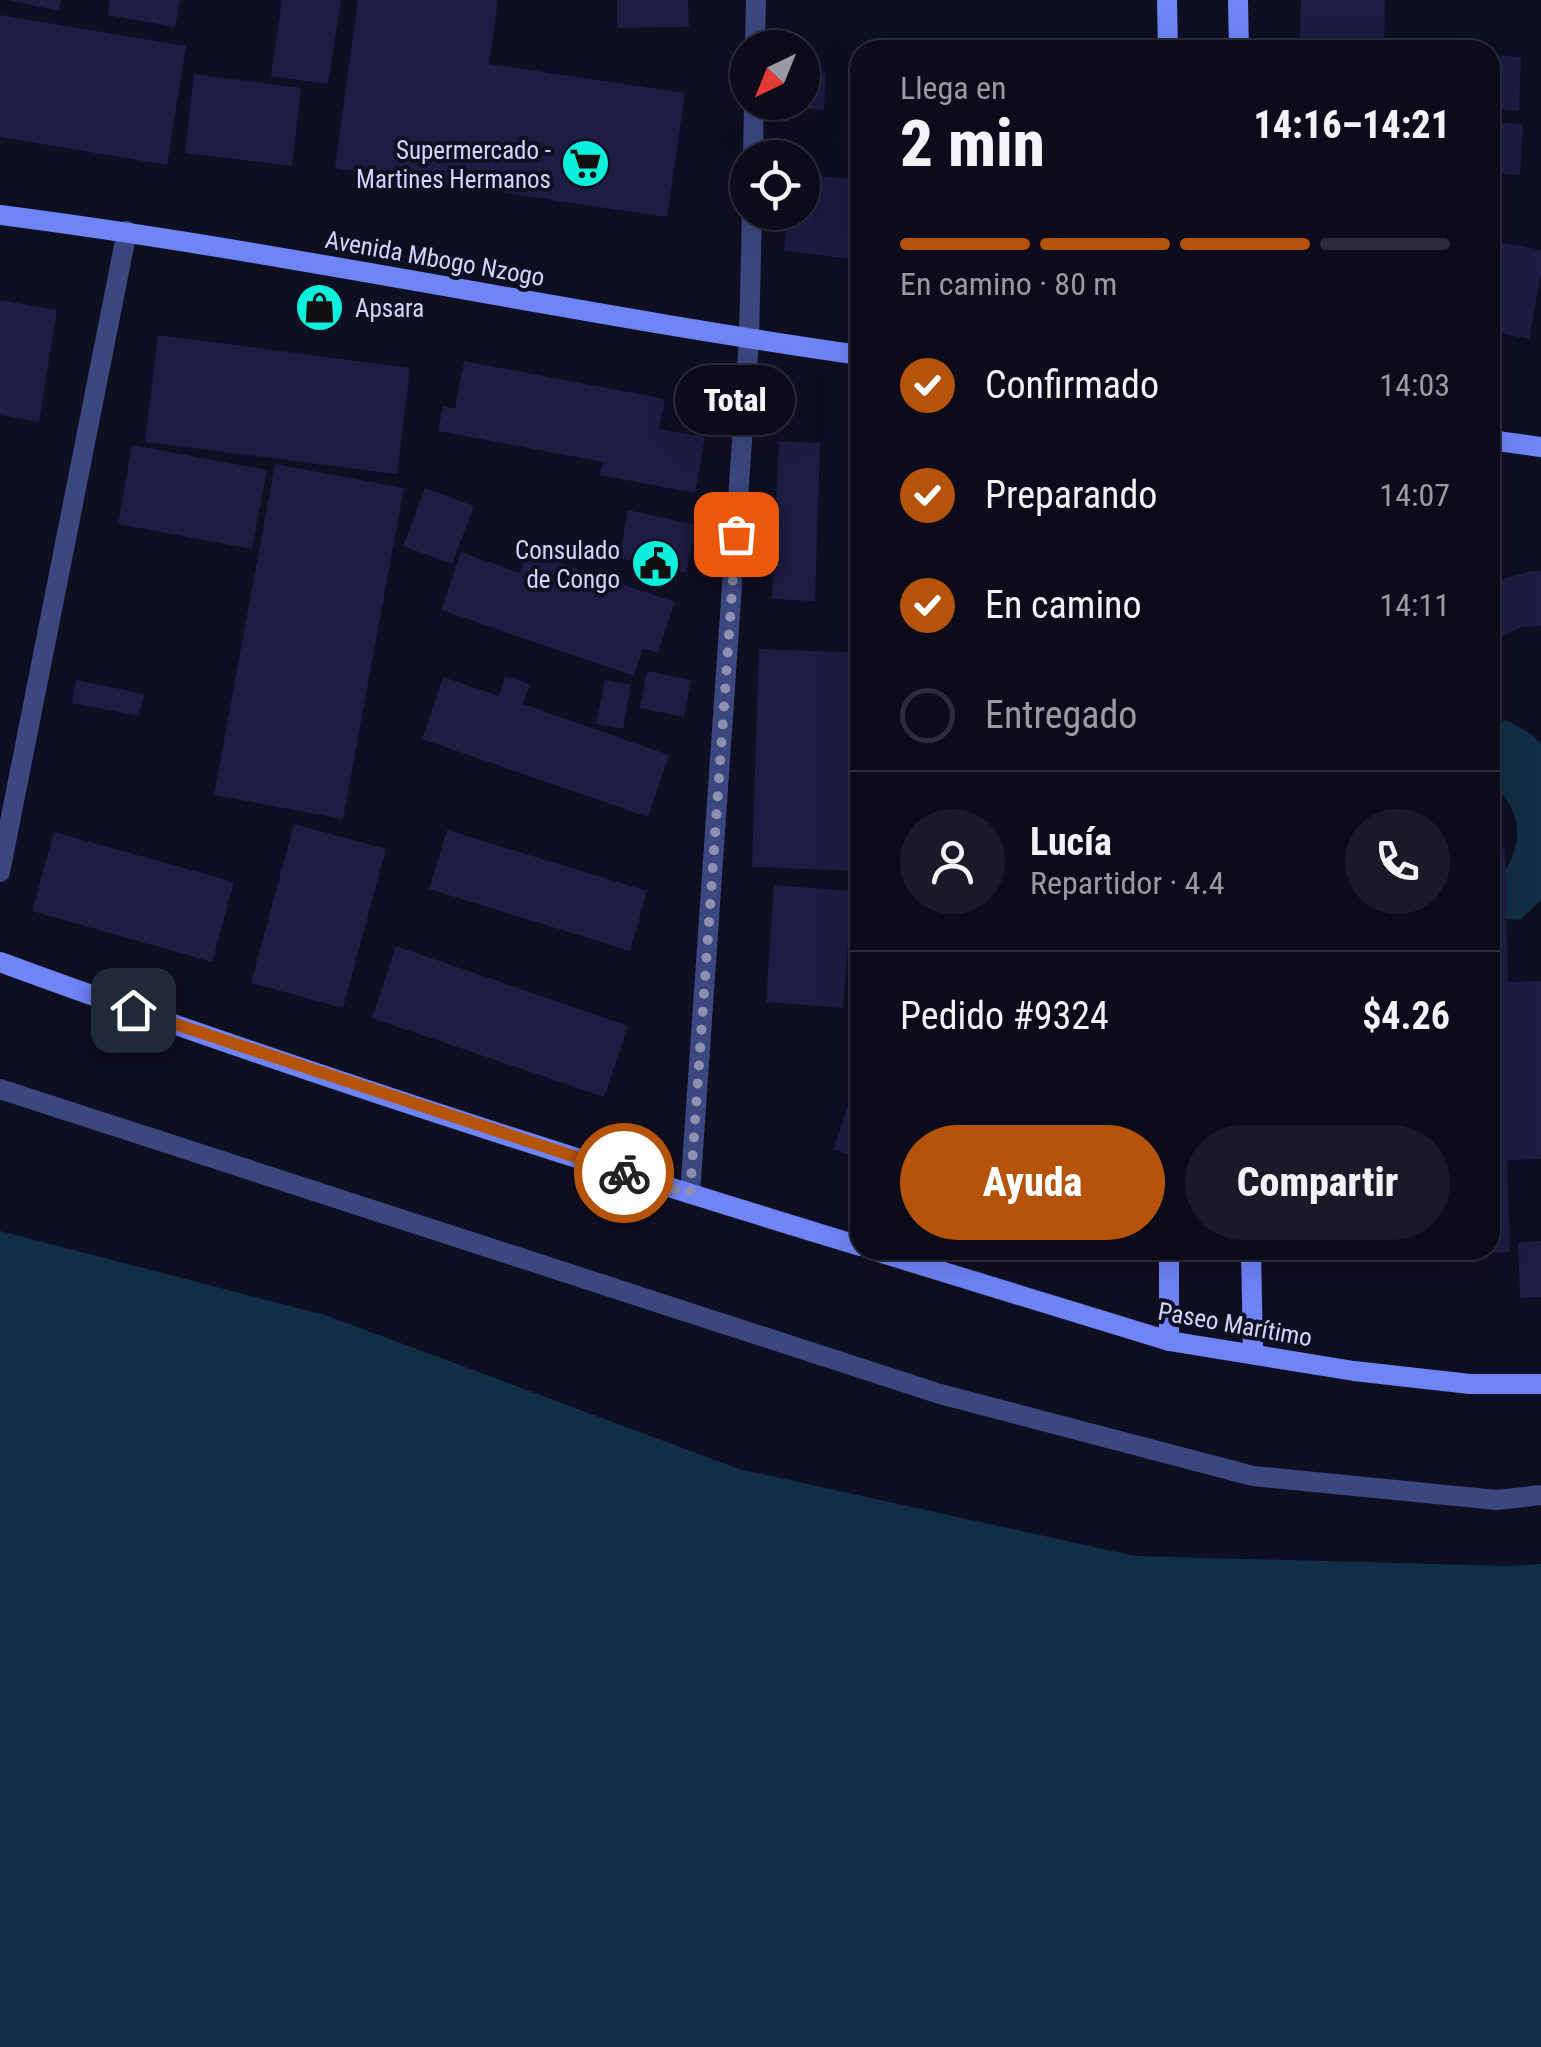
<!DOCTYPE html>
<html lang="es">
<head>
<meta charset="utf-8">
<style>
	:root { --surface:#0b0b1a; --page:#191927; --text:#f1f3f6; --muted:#9a9ba2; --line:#2b2b39; --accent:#b45309 }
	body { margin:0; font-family:"Roboto Condensed",sans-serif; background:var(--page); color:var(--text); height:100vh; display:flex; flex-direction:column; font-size:38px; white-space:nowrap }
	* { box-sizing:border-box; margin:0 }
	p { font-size:32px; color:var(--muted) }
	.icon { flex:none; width:55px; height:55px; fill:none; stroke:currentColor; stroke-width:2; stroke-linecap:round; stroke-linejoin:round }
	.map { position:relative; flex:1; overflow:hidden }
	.details { position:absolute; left:850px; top:40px; width:650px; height:1220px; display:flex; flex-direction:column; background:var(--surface); border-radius:30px; box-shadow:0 10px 40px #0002,0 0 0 2px var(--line) }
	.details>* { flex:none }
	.needle { width:65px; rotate:223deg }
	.controls { position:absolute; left:730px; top:30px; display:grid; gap:20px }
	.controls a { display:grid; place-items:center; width:90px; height:90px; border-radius:50%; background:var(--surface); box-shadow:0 10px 40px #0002,0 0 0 2px var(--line); font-size:50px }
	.pin { position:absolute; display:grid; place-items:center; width:85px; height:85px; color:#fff; margin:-42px; border-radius:20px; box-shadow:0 5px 15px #0006 }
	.courier { position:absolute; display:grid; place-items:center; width:100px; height:100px; margin:-50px; border:8px solid #b45309; border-radius:50%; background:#fff; color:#222; box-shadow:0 2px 12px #0007 }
	.bubble { position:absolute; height:70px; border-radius:35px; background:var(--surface); box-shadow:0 10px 40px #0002,0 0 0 2px var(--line); font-size:32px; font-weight:800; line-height:70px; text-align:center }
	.head em { font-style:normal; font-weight:800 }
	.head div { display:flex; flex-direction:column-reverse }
	.head { display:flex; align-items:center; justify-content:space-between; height:170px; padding:0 50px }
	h1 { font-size:65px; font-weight:800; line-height:75px }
	.bar { display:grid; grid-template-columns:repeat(4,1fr); gap:15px 10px; align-content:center; height:120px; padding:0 50px }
	.bar i { height:12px; border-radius:8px; background:var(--line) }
	.bar .current { background:var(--accent) }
	.bar p { grid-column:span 4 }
	.line { display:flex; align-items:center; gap:25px; padding:0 50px; border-top:2px solid var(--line) }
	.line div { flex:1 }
	.round { display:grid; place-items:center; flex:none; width:105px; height:105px; border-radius:52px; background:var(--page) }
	ol { padding:0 50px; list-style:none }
	li { display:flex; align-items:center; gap:30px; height:110px }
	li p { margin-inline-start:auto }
	li .icon { padding:10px; border-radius:50%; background:var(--accent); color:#fff; stroke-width:4 }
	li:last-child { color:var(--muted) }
	li i { width:55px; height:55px; border:5px solid var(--line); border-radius:50% }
	.cta { display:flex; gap:20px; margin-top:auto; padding:20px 50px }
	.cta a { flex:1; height:115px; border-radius:60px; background:var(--accent); color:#fff; font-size:40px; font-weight:800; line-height:115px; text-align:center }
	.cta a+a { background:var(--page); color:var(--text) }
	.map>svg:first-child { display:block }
</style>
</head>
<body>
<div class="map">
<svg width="1541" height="2047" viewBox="0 0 1541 2047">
	<rect width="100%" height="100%" fill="#0f0f22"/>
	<g fill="#102e45">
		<path d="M1506 720 1530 733 1541 744V900L1520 920 1506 919 1490 897C1519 851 1533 823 1490 780V726Z"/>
		<polygon points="0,1231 325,1315 739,1469 1135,1556 1509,1566 1541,1564 1541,2047 0,2047"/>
	</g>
	<g fill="#1d1c42">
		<polygon points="9,0 61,0 59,11"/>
		<polygon points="110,0 180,0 175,27 108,15"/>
		<polygon points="282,0 341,0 328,84 271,76"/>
		<polygon points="358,0 498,0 489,64 685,93 667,217 335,168"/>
		<polygon points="617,0 688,0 689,27 617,28"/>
		<polygon points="1301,0 1385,0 1384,50 1300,50"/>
		<polygon points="0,15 186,46 167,165 0,137"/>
		<polygon points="1490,55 1521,57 1519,111 1490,109"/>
		<polygon points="805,72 826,73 824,110 803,108"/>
		<polygon points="194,74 301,88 292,166 185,153"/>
		<polygon points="1490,122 1523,124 1520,175 1490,173"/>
		<polygon points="802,174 860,180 860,260 784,251 788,212 802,212"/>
		<polygon points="1490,240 1541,250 1541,273 1529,339 1490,331"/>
		<polygon points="0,300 57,310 39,422 0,415"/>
		<polygon points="158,335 410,368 397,474 145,442"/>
		<polygon points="464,361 665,399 659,429 705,437 695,493 600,475 603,462 438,431 443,406 455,409"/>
		<polygon points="779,441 820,443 815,601 772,599"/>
		<polygon points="132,445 267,470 252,549 118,524"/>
		<polygon points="275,464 404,488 343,819 214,795"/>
		<polygon points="425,488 474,506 452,564 403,546"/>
		<polygon points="628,510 696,525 686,573 619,558"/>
		<polygon points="857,520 860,520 860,609 852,609"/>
		<polygon points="461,552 520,573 527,552 675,602 658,653 643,648 634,676 441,610"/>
		<polygon points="1530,571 1541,571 1541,626 1521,627 1490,643 1490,583"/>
		<polygon points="759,649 860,653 859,871 752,867"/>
		<polygon points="647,671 691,680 684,717 640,708"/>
		<polygon points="505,676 530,684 523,704 669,755 648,817 422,739 443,677 499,696"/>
		<polygon points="76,680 144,694 139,716 72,703"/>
		<polygon points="605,680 631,685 623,729 596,724"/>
		<polygon points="294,824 386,849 343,1008 251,983"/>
		<polygon points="447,830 647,891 630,951 429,889"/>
		<polygon points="54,832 234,882 212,962 32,911"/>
		<polygon points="1490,849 1505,849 1508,982 1541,981 1541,1159 1507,1160 1510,1252 1490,1253"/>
		<polygon points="774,885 852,891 843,1008 766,1002"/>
		<polygon points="396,946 628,1026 604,1097 372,1018"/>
		<polygon points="859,1069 860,1069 860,1158 834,1150"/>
		<polygon points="1541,1241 1541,1297 1520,1298 1518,1242"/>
		<polygon points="1391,1250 1455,1250 1455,1253 1391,1254"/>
	</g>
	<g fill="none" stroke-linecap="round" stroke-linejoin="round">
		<g stroke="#3c467f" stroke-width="20">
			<polyline points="755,48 756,0"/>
			<polyline points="753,158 754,102"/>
			<polyline points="0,872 127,231"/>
			<polyline points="0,1089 940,1394 1253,1476 1497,1500 1541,1495"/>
			<polyline points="690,1194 749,339 752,212"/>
		</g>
		<g stroke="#6f84f7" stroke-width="20">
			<polyline points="1167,0 1168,50"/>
			<polyline points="1238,0 1239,50"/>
			<path d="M0 215C288 252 572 314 860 355"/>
			<polyline points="1490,440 1541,447"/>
			<path d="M0 962C283 1066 571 1158 860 1246"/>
			<polyline points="872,1250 1169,1341 1354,1371 1470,1384 1541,1384"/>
			<polyline points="1251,1250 1253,1353"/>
			<polyline points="1169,1341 1169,1250"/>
		</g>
	</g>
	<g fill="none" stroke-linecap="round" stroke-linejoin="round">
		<polyline stroke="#8e90b0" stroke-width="10" stroke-dasharray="0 18" points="624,1173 690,1194 736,534"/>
		<polyline stroke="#b45309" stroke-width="12" points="133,1010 624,1173"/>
	</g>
	<defs>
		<symbol id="supermarket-disc" viewBox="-11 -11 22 22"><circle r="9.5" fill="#0defdd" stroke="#0f0f22"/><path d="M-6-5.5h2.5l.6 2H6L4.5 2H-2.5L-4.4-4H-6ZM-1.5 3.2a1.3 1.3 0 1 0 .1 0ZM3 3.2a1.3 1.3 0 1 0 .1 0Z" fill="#111"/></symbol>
		<symbol id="shop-disc" viewBox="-11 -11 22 22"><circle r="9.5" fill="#0defdd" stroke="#0f0f22"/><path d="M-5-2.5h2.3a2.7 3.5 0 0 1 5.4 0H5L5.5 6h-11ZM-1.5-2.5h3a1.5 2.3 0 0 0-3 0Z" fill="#111"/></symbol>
		<symbol id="civic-disc" viewBox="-11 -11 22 22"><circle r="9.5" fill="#0defdd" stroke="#0f0f22"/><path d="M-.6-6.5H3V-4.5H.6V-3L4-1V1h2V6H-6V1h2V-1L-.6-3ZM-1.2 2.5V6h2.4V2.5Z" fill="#111"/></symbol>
	</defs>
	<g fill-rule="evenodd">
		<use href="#supermarket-disc" x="558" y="136" width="55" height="55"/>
		<use href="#shop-disc" x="292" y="280" width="55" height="55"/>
		<use href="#civic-disc" x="628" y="536" width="55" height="55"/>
	</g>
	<g text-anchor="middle" stroke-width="8" stroke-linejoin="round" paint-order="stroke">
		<g font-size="25" fill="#d2d5fd" stroke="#0f0f22" text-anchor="end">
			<text x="551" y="159">Supermercado -<tspan x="551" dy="29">Martines Hermanos</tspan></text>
			<text x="355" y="317" text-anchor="start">Apsara</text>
			<text x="620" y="559">Consulado<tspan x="620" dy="29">de Congo</tspan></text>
		</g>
		<g font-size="25" fill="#d2d5fd" stroke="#0f0f22">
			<text transform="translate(435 258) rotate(10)" y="9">Avenida Mbogo Nzogo</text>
			<text transform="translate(1235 1324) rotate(10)" y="9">Paseo Marítimo</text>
		</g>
	</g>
</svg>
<div class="controls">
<a><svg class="needle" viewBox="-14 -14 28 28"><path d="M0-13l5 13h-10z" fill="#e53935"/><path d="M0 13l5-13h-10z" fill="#9a9ba2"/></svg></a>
<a><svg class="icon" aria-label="locate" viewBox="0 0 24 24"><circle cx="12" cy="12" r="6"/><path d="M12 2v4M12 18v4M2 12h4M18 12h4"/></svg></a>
</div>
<div class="pin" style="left:736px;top:534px;background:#ea580c"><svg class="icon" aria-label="bag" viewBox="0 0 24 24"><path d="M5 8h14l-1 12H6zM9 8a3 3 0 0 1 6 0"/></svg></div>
<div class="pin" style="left:133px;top:1010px;background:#1f2937"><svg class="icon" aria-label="home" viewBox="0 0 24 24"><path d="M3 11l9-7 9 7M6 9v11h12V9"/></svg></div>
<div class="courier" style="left:624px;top:1173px"><svg class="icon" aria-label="bike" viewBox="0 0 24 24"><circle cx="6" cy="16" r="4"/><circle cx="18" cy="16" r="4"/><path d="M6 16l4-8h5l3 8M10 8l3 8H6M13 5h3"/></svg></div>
<div class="bubble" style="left:675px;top:365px;width:120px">Total</div>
<section class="details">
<div class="head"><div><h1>2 min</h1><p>Llega en</p></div><em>14:16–14:21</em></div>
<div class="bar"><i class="current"></i><i class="current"></i><i class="current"></i><i></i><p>En camino · 80 m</p></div>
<ol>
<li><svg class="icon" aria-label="check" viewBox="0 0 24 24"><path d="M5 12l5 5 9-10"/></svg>Confirmado<p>14:03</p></li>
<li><svg class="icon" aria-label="check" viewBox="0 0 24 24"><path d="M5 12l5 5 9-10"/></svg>Preparando<p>14:07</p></li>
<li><svg class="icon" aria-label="check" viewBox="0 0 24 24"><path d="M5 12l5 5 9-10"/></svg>En camino<p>14:11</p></li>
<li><i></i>Entregado</li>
</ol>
<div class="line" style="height:180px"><a class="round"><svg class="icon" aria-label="person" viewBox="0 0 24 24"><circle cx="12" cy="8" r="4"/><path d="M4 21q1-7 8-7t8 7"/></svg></a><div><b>Lucía</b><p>Repartidor · 4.4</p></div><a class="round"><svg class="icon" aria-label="phone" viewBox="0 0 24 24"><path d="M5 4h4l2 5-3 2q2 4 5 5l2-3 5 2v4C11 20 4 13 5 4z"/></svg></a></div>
<div class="line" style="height:130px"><div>Pedido #9324</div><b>$4.26</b></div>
<div class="cta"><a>Ayuda</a><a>Compartir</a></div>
</section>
</div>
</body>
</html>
